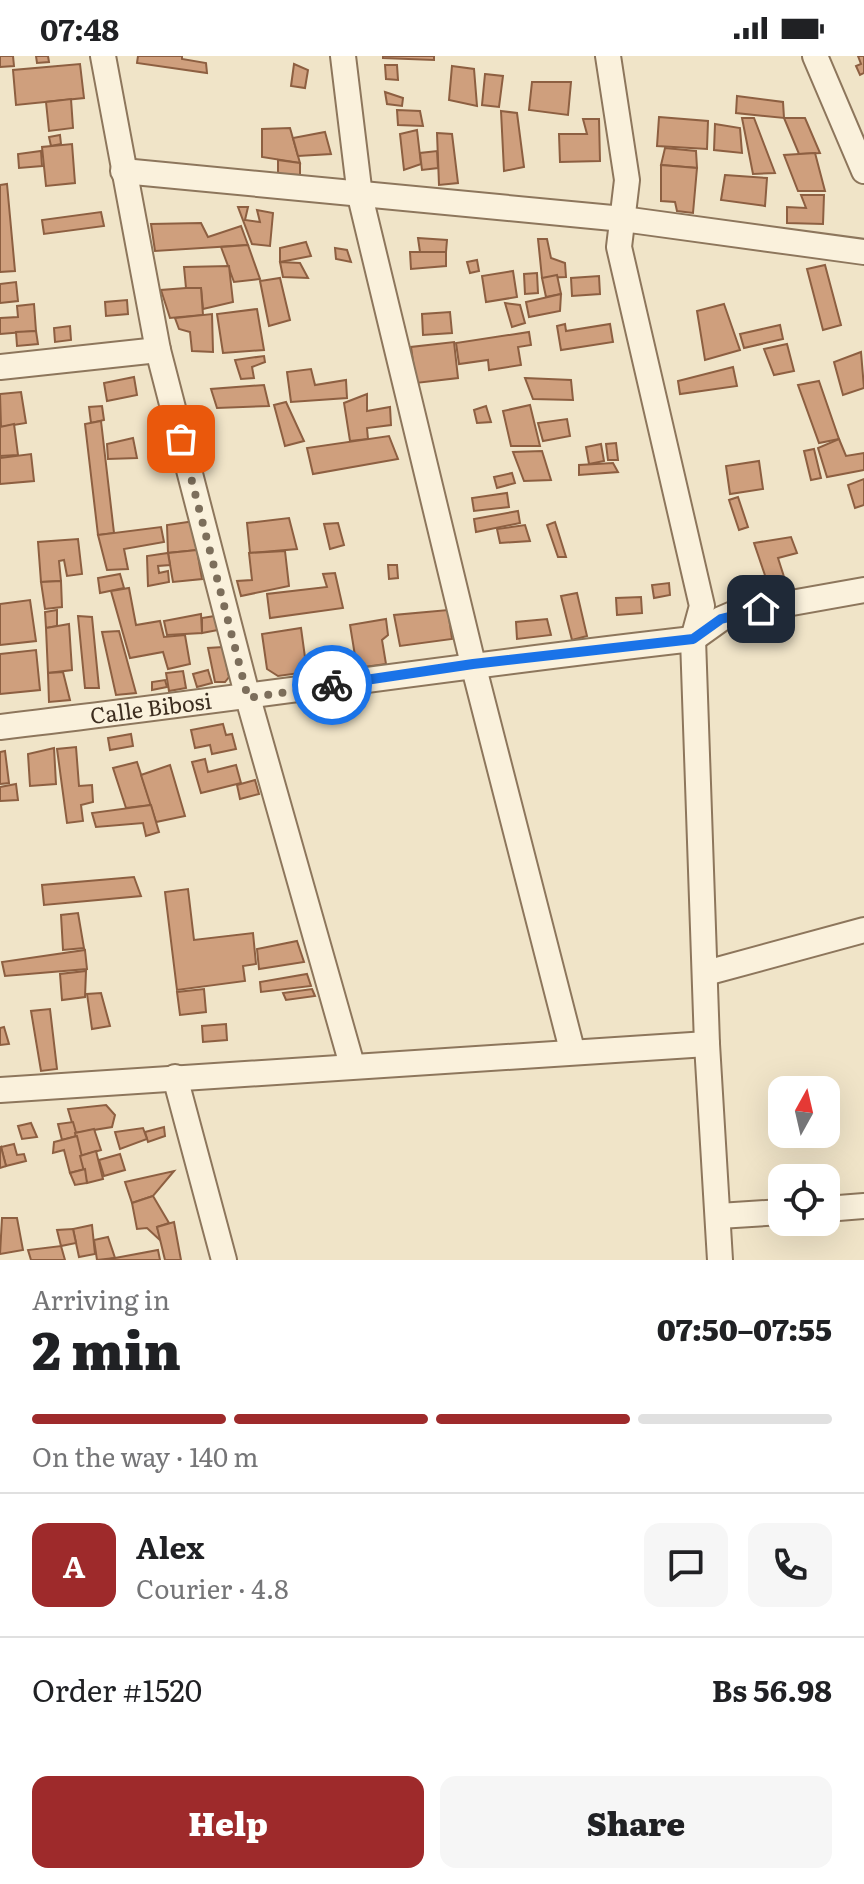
<!DOCTYPE html>
<html lang="en">
<head>
<meta charset="utf-8">
<style>
	:root { --surface:#fff; --page:#f6f6f6; --text:#202124; --muted:#757577; --line:#e0e0e0; --accent:#9e2a2b }
	body { margin:0; font-family:Literata,serif; background:var(--page); color:var(--text); height:100vh; display:flex; flex-direction:column; font-size:30px; white-space:nowrap }
	* { box-sizing:border-box; margin:0 }
	p { font-size:26px; color:var(--muted) }
	.icon { flex:none; width:44px; height:44px; fill:none; stroke:currentColor; stroke-width:2; stroke-linecap:round; stroke-linejoin:round }
	.map { position:relative; height:1204px; overflow:hidden }
	.drawer { display:flex; flex-direction:column; background:var(--surface); flex:1 }
	.drawer>* { flex:none }
	.needle { width:52px; rotate:8deg }
	.controls { position:absolute; left:768px; top:1020px; display:grid; gap:16px }
	.controls a { display:grid; place-items:center; width:72px; height:72px; border-radius:16px; background:var(--surface); box-shadow:0 8px 32px #0002; font-size:40px }
	.pin { position:absolute; display:grid; place-items:center; width:68px; height:68px; color:#fff; margin:-34px; border-radius:16px; box-shadow:0 4px 12px #0006 }
	.courier { position:absolute; display:grid; place-items:center; width:80px; height:80px; margin:-40px; border:6px solid #1a73e8; border-radius:50%; background:#fff; color:#222; box-shadow:0 2px 10px #0007 }
	.summary em { font-style:normal; font-weight:800 }
	.summary div { display:flex; flex-direction:column-reverse }
	.summary { display:flex; align-items:center; justify-content:space-between; height:136px; padding:0 32px }
	h1 { font-size:52px; font-weight:800; line-height:60px }
	.bar { display:grid; grid-template-columns:repeat(4,1fr); gap:12px 8px; align-content:center; height:96px; padding:0 32px }
	.bar i { height:10px; border-radius:6px; background:var(--line) }
	.bar .selected { background:var(--accent) }
	.bar p { grid-column:span 4 }
	.line { display:flex; align-items:center; gap:20px; padding:0 32px; border-top:2px solid var(--line) }
	.line div { flex:1 }
	.round { display:grid; place-items:center; flex:none; width:84px; height:84px; border-radius:16px; background:var(--page) }
	.button { display:flex; gap:16px; margin-top:auto; padding:16px 32px }
	.button a { flex:1; height:92px; border-radius:16px; background:var(--accent); color:#fff; font-size:32px; font-weight:800; line-height:92px; text-align:center }
	.button a+a { background:var(--page); color:var(--text) }
	.status { display:flex; justify-content:space-between; align-items:center; height:56px; padding:0 40px; background:var(--surface); direction:ltr }
	.status svg { height:22px; fill:currentColor }
	.map>svg:first-child { display:block }
</style>
</head>
<body>
<div class="status"><b>07:48</b><svg viewBox="0 0 49 12"><path d="M0 12V9h3v3zM5 12V6h3v6zM10 12V3h3v9zM15 12V0h3v12zM26 1h20v11H26zM47 4h2v5h-2z"/></svg></div>
<div class="map">
<svg width="864" height="1204" viewBox="0 0 864 1204">
	<rect width="100%" height="100%" fill="#f0e4c8"/>
	<g fill="#cf9f7d" stroke="#8d5f41" stroke-width="2">
		<polygon points="0,0 13,0 14,10 0,11"/>
		<polygon points="36,0 48,0 49,6 37,7"/>
		<polygon points="138,0 182,0 182,3 206,7 207,17 137,7"/>
		<polygon points="383,0 434,0 434,4 383,2"/>
		<polygon points="858,0 864,0 864,17 860,19 856,10 861,8"/>
		<polygon points="80,8 84,42 16,49 13,14"/>
		<polygon points="294,8 308,14 305,32 291,30"/>
		<polygon points="385,9 397,9 398,24 386,23"/>
		<polygon points="452,10 474,13 477,50 449,44"/>
		<polygon points="485,18 503,20 499,51 482,49"/>
		<polygon points="532,26 571,26 568,59 529,54"/>
		<polygon points="385,36 403,42 402,50 387,48"/>
		<polygon points="737,40 783,46 784,62 736,57"/>
		<polygon points="71,43 73,72 49,75 46,46"/>
		<polygon points="397,54 420,55 423,70 398,69"/>
		<polygon points="501,55 517,57 524,111 504,115"/>
		<polygon points="659,61 708,65 707,93 657,90"/>
		<polygon points="742,62 754,62 775,117 753,118"/>
		<polygon points="784,62 805,62 820,97 799,98"/>
		<polygon points="583,63 599,63 600,105 560,106 559,78 587,78"/>
		<polygon points="715,68 740,72 742,97 714,94"/>
		<polygon points="290,72 300,107 262,101 262,73"/>
		<polygon points="417,74 421,108 404,114 400,78"/>
		<polygon points="325,76 331,98 298,100 293,82"/>
		<polygon points="437,77 452,78 458,127 439,129"/>
		<polygon points="60,79 61,88 51,90 49,81"/>
		<polygon points="72,88 75,127 46,130 42,91"/>
		<polygon points="665,92 696,95 697,112 661,109"/>
		<polygon points="41,95 42,110 19,112 18,98"/>
		<polygon points="437,95 438,112 422,114 420,97"/>
		<polygon points="815,97 825,135 798,135 784,99"/>
		<polygon points="278,104 300,107 300,119 278,118"/>
		<polygon points="661,109 697,112 693,157 677,155 675,146 661,145"/>
		<polygon points="725,119 767,122 765,150 721,144"/>
		<polygon points="7,128 15,215 0,216 0,129"/>
		<polygon points="801,139 824,139 823,168 787,167 787,151 806,152"/>
		<polygon points="238,151 248,151 245,164 260,166 257,154 273,157 270,190 252,188"/>
		<polygon points="101,156 104,170 44,178 42,164"/>
		<polygon points="201,167 208,181 241,170 248,189 155,195 151,168"/>
		<polygon points="418,182 447,184 446,196 420,196"/>
		<polygon points="538,183 547,183 551,202 565,207 566,221 542,222"/>
		<polygon points="306,186 311,200 280,206 280,192"/>
		<polygon points="248,189 260,223 234,226 221,191"/>
		<polygon points="335,192 347,194 351,206 336,203"/>
		<polygon points="410,196 446,196 446,210 411,213"/>
		<polygon points="477,204 479,215 470,217 467,206"/>
		<polygon points="280,206 300,207 308,222 283,221"/>
		<polygon points="825,209 841,269 823,274 807,213"/>
		<polygon points="229,210 233,246 203,253 201,232 186,232 184,211"/>
		<polygon points="513,215 517,241 486,246 482,220"/>
		<polygon points="537,217 538,237 525,238 524,218"/>
		<polygon points="557,219 561,238 546,241 542,222"/>
		<polygon points="599,220 600,238 572,240 571,222"/>
		<polygon points="280,222 290,264 269,270 260,225"/>
		<polygon points="16,226 18,245 0,247 0,228"/>
		<polygon points="186,232 201,232 203,259 170,262 161,234"/>
		<polygon points="561,238 560,255 529,261 526,246"/>
		<polygon points="127,244 128,258 106,260 105,246"/>
		<polygon points="505,247 520,249 525,267 512,271"/>
		<polygon points="34,248 36,275 0,278 0,262 18,261 17,250"/>
		<polygon points="724,248 740,294 705,304 697,255"/>
		<polygon points="257,253 264,294 223,297 217,258"/>
		<polygon points="450,256 452,277 423,279 422,258"/>
		<polygon points="212,258 213,296 192,295 190,276 179,273 175,262"/>
		<polygon points="565,268 566,275 610,268 613,286 561,294 557,270"/>
		<polygon points="780,269 783,283 744,292 740,278"/>
		<polygon points="70,270 71,284 55,286 54,272"/>
		<polygon points="36,275 38,288 17,290 16,276"/>
		<polygon points="529,276 531,289 518,291 521,309 489,314 488,304 459,308 456,287"/>
		<polygon points="454,286 458,322 416,327 411,291"/>
		<polygon points="787,288 794,315 774,319 764,293"/>
		<polygon points="861,296 864,332 843,339 834,306"/>
		<polygon points="264,300 265,306 252,311 254,322 241,323 235,304"/>
		<polygon points="733,311 737,330 680,338 678,325"/>
		<polygon points="311,313 315,329 346,324 347,342 291,346 287,316"/>
		<polygon points="134,321 137,339 107,345 104,327"/>
		<polygon points="525,322 571,324 573,344 533,343"/>
		<polygon points="819,325 839,383 819,387 798,329"/>
		<polygon points="264,329 269,350 217,352 211,333"/>
		<polygon points="21,336 26,367 1,371 0,338"/>
		<polygon points="367,338 367,355 390,351 391,369 367,372 368,383 350,385 344,347"/>
		<polygon points="286,346 304,385 285,390 274,349"/>
		<polygon points="530,349 540,390 511,390 503,355"/>
		<polygon points="102,350 104,364 91,367 89,351"/>
		<polygon points="486,350 491,366 477,367 474,354"/>
		<polygon points="567,363 570,380 543,385 538,367"/>
		<polygon points="101,365 114,477 98,479 85,368"/>
		<polygon points="14,368 18,399 0,400 0,371"/>
		<polygon points="389,380 398,403 313,418 307,392"/>
		<polygon points="133,382 137,402 108,403 107,388"/>
		<polygon points="839,383 846,400 864,397 864,414 827,421 818,392"/>
		<polygon points="616,387 618,404 608,404 606,388"/>
		<polygon points="601,388 604,405 589,408 586,391"/>
		<polygon points="814,393 821,422 811,424 804,395"/>
		<polygon points="542,395 551,424 524,425 513,396"/>
		<polygon points="31,398 34,425 0,428 0,402"/>
		<polygon points="759,405 763,433 730,438 726,410"/>
		<polygon points="613,407 618,416 579,419 579,409"/>
		<polygon points="512,417 515,427 497,432 494,421"/>
		<polygon points="864,423 864,449 855,452 848,429"/>
		<polygon points="507,437 509,451 474,455 472,442"/>
		<polygon points="738,441 748,471 739,474 729,444"/>
		<polygon points="518,455 520,467 476,476 474,463"/>
		<polygon points="289,462 297,493 250,497 247,467"/>
		<polygon points="195,465 197,494 168,497 167,469"/>
		<polygon points="555,466 566,501 558,501 547,469"/>
		<polygon points="338,467 344,489 330,493 324,468"/>
		<polygon points="525,469 530,485 500,487 497,473"/>
		<polygon points="161,471 164,486 124,493 128,513 107,514 98,479"/>
		<polygon points="791,481 797,497 778,502 786,527 770,534 754,487"/>
		<polygon points="78,483 82,518 67,520 64,504 59,505 61,525 41,526 38,486"/>
		<polygon points="197,494 202,523 173,526 168,497"/>
		<polygon points="285,495 289,530 241,540 237,525 252,524 249,497"/>
		<polygon points="168,497 170,509 158,510 159,517 168,515 169,526 148,530 147,500"/>
		<polygon points="388,509 397,509 398,522 389,523"/>
		<polygon points="335,517 343,552 270,562 267,538 327,531 323,518"/>
		<polygon points="120,518 124,532 100,537 98,522"/>
		<polygon points="61,525 62,551 45,553 41,526"/>
		<polygon points="669,527 670,539 654,542 652,529"/>
		<polygon points="129,532 136,569 160,565 164,581 185,579 190,608 168,613 163,596 130,602 111,535"/>
		<polygon points="577,537 587,580 572,584 561,540"/>
		<polygon points="641,541 642,557 617,559 616,542"/>
		<polygon points="30,544 36,585 0,589 0,548"/>
		<polygon points="57,554 57,570 46,572 45,556"/>
		<polygon points="448,554 452,583 400,590 394,559"/>
		<polygon points="201,558 202,577 167,579 164,565"/>
		<polygon points="78,560 92,561 99,632 85,632"/>
		<polygon points="215,560 218,574 202,577 202,562"/>
		<polygon points="386,563 388,579 382,584 386,608 357,612 350,569"/>
		<polygon points="547,563 551,579 517,583 516,566"/>
		<polygon points="69,568 72,614 48,617 46,572"/>
		<polygon points="301,572 307,616 278,620 267,613 262,578"/>
		<polygon points="119,575 136,637 116,639 102,576"/>
		<polygon points="223,591 229,621 225,626 215,626 208,592"/>
		<polygon points="36,594 40,634 0,638 0,598"/>
		<polygon points="208,614 212,627 197,631 193,618"/>
		<polygon points="183,615 186,632 169,635 166,617"/>
		<polygon points="63,616 70,644 49,646 48,617"/>
		<polygon points="165,624 167,631 152,634 152,626"/>
		<polygon points="223,668 226,679 232,678 236,693 212,698 210,689 195,692 191,674"/>
		<polygon points="131,678 133,690 110,694 108,682"/>
		<polygon points="76,691 79,730 92,729 93,746 81,749 83,765 67,767 57,693"/>
		<polygon points="54,692 56,728 30,730 28,698"/>
		<polygon points="5,695 9,727 0,728 0,696"/>
		<polygon points="205,703 208,716 236,709 241,727 201,737 192,706"/>
		<polygon points="137,706 151,749 126,752 113,712"/>
		<polygon points="170,709 185,760 156,766 141,719"/>
		<polygon points="255,724 259,738 240,743 237,729"/>
		<polygon points="16,728 18,744 0,745 0,731"/>
		<polygon points="151,749 159,776 146,780 143,767 96,771 92,757"/>
		<polygon points="134,821 141,840 44,849 42,829"/>
		<polygon points="188,833 194,884 253,877 256,908 243,910 245,925 177,934 165,836"/>
		<polygon points="78,857 84,892 63,894 61,859"/>
		<polygon points="297,885 304,906 259,913 257,893"/>
		<polygon points="85,894 87,913 5,920 2,906"/>
		<polygon points="86,915 85,941 62,944 60,918"/>
		<polygon points="307,918 311,930 261,936 260,926"/>
		<polygon points="204,933 206,956 180,959 177,936"/>
		<polygon points="312,933 315,940 286,944 283,937"/>
		<polygon points="101,937 110,970 92,973 87,938"/>
		<polygon points="50,953 57,1013 41,1015 31,955"/>
		<polygon points="226,968 227,984 203,986 202,970"/>
		<polygon points="4,971 9,988 0,989 0,972"/>
		<polygon points="106,1049 115,1059 112,1071 75,1077 68,1053"/>
		<polygon points="73,1066 77,1080 62,1084 58,1068"/>
		<polygon points="31,1067 37,1081 22,1083 18,1070"/>
		<polygon points="164,1071 165,1080 148,1086 145,1076"/>
		<polygon points="143,1072 147,1083 120,1093 115,1076"/>
		<polygon points="94,1073 101,1094 80,1100 75,1077"/>
		<polygon points="77,1080 85,1113 70,1117 64,1094 53,1097 54,1086"/>
		<polygon points="14,1088 17,1099 24,1098 26,1105 6,1110 1,1091"/>
		<polygon points="1,1091 6,1110 0,1112 0,1092"/>
		<polygon points="96,1095 103,1123 87,1127 80,1100"/>
		<polygon points="120,1098 125,1114 104,1120 99,1104"/>
		<polygon points="85,1113 87,1127 75,1129 70,1117"/>
		<polygon points="174,1115 153,1140 132,1147 125,1126"/>
		<polygon points="153,1140 169,1167 157,1171 161,1185 147,1172 137,1173 132,1147"/>
		<polygon points="2,1162 17,1162 23,1194 0,1198"/>
		<polygon points="174,1166 181,1204 165,1204 157,1171"/>
		<polygon points="92,1169 95,1198 79,1201 73,1173"/>
		<polygon points="73,1173 76,1187 61,1190 57,1174"/>
		<polygon points="108,1181 115,1202 97,1204 94,1184"/>
		<polygon points="61,1190 65,1204 31,1204 28,1194"/>
		<polygon points="158,1194 160,1204 104,1204 115,1202"/>
	</g>
	<g fill="none" stroke-linecap="round" stroke-linejoin="round">
		<defs>
			<g id="street">
				<polyline points="103,0 158,294 248,642 352,1009"/>
				<polyline points="343,0 360,140 473,608 572,994"/>
				<polyline points="608,0 627,124 619,191 702,550 693,583 707,988 720,1204"/>
				<polyline points="815,0 864,115"/>
				<polyline points="123,115 623,163 864,196"/>
				<polyline points="0,311 158,294"/>
				<path id="s1" d="M0 671C232 644 462 609 693 583L721 563 735 557 864 534"/>
				<polyline points="706,917 864,874"/>
				<polyline points="175,1021 224,1204"/>
				<polyline points="0,1034 707,988"/>
				<polyline points="826,1153 864,1150"/>
				<polyline points="719,1160 782,1156"/>
			</g>
		</defs>
		<use href="#street" stroke="#8d765c" stroke-width="28"/>
		<use href="#street" stroke="#faf1dc" stroke-width="24"/>
	</g>
	<g fill="none" stroke-linecap="round" stroke-linejoin="round">
		<polyline stroke="#7c6e5b" stroke-width="8" stroke-dasharray="0 14.4" points="181,383 248,642 332,629"/>
		<polyline stroke="#1a73e8" stroke-width="10" points="332,629 473,608 693,583 721,563 761,553"/>
	</g>
	<g text-anchor="middle" stroke-width="6" stroke-linejoin="round" paint-order="stroke">
		<g font-size="22" fill="#3d2e20" stroke="#f7eed8">
			<text dy="8" stroke="none"><textPath href="#s1" startOffset="152">Calle Bibosi</textPath></text>
		</g>
	</g>
</svg>
<div class="controls">
<a><svg class="needle" viewBox="-14 -14 28 28"><path d="M0-13l5 13h-10z" fill="#e53935"/><path d="M0 13l5-13h-10z" fill="#757577"/></svg></a>
<a><svg class="icon" aria-label="locate" viewBox="0 0 24 24"><circle cx="12" cy="12" r="6"/><path d="M12 2v4M12 18v4M2 12h4M18 12h4"/></svg></a>
</div>
<div class="pin" style="left:181px;top:383px;background:#ea580c"><svg class="icon" aria-label="bag" viewBox="0 0 24 24"><path d="M5 8h14l-1 12H6zM9 8a3 3 0 0 1 6 0"/></svg></div>
<div class="pin" style="left:761px;top:553px;background:#1f2937"><svg class="icon" aria-label="home" viewBox="0 0 24 24"><path d="M3 11l9-7 9 7M6 9v11h12V9"/></svg></div>
<div class="courier" style="left:332px;top:629px"><svg class="icon" aria-label="bike" viewBox="0 0 24 24"><circle cx="6" cy="16" r="4"/><circle cx="18" cy="16" r="4"/><path d="M6 16l4-8h5l3 8M10 8l3 8H6M13 5h3"/></svg></div>
</div>
<section class="drawer">
<div class="summary"><div><h1>2 min</h1><p>Arriving in</p></div><em>07:50–07:55</em></div>
<div class="bar"><i class="selected"></i><i class="selected"></i><i class="selected"></i><i></i><p>On the way · 140 m</p></div>
<div class="line" style="height:144px"><b class="round" style="background:var(--accent);color:#fff">A</b><div><b>Alex</b><p>Courier · 4.8</p></div><a class="round"><svg class="icon" aria-label="chat" viewBox="0 0 24 24"><path d="M4 5h16v11H9l-5 4z"/></svg></a><a class="round"><svg class="icon" aria-label="phone" viewBox="0 0 24 24"><path d="M5 4h4l2 5-3 2q2 4 5 5l2-3 5 2v4C11 20 4 13 5 4z"/></svg></a></div>
<div class="line" style="height:104px"><div>Order #1520</div><b>Bs 56.98</b></div>
<div class="button"><a>Help</a><a>Share</a></div>
</section>
</body>
</html>
